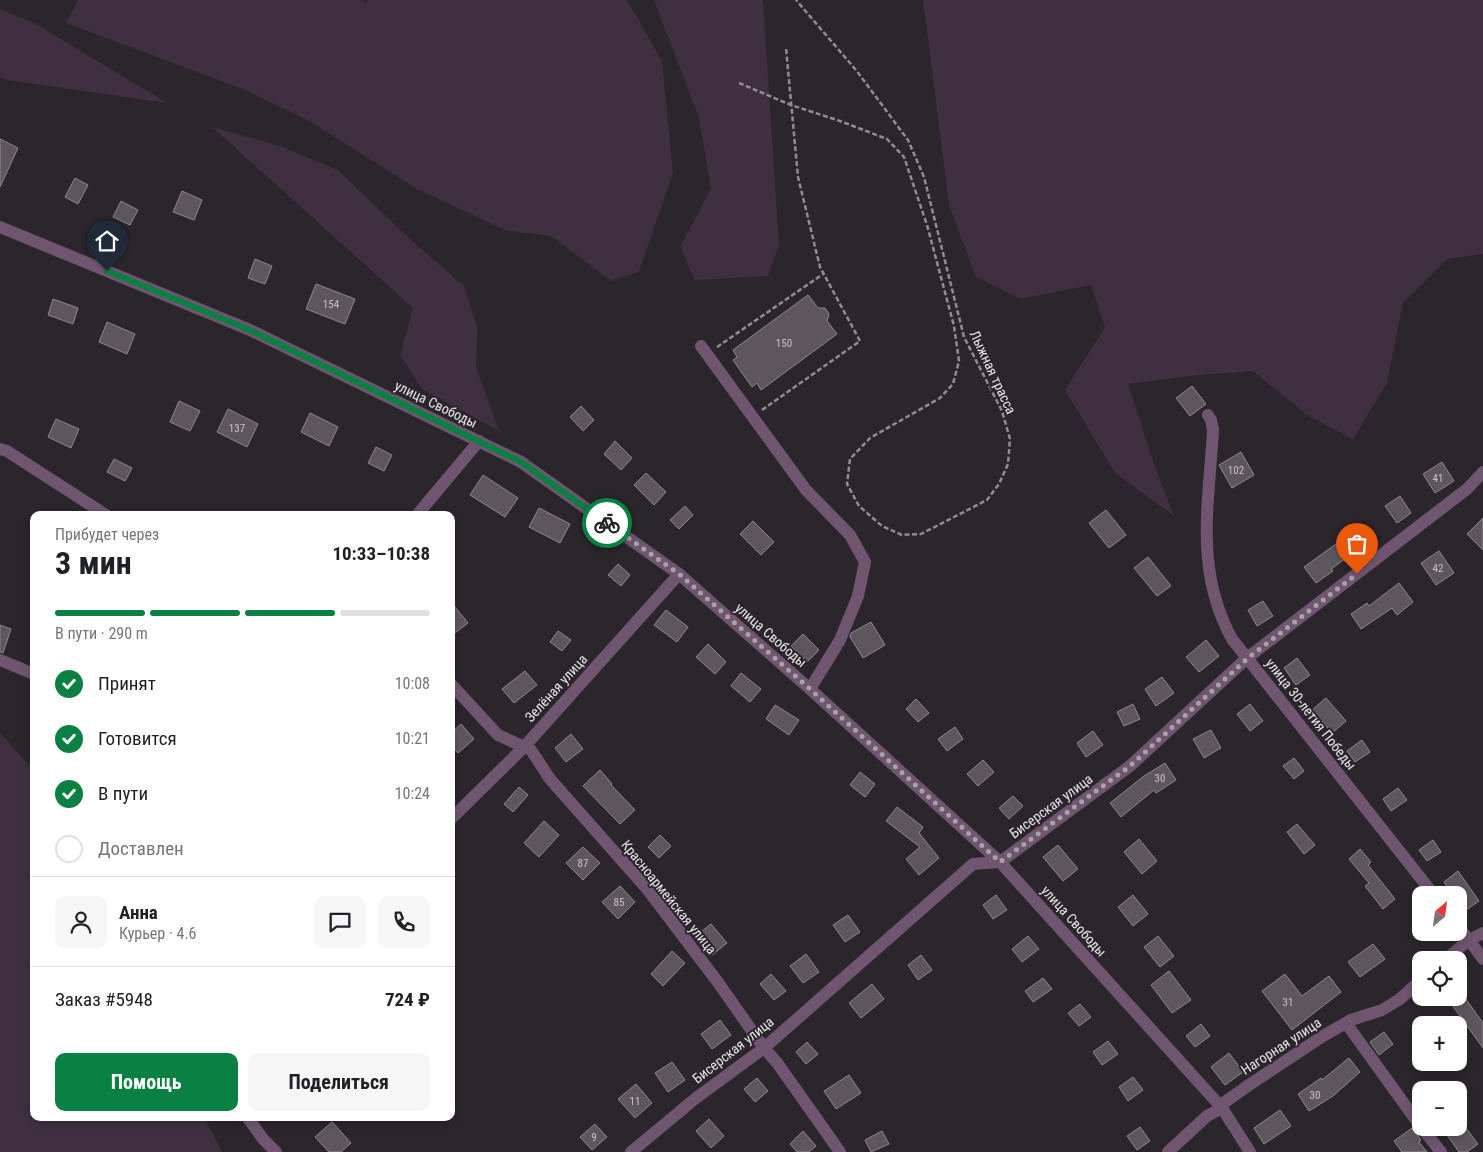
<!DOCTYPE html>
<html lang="ru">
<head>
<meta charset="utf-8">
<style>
	:root { --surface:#fff; --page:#f6f6f6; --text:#202124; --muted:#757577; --line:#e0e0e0; --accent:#0b8043 }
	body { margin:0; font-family:"Roboto Condensed",sans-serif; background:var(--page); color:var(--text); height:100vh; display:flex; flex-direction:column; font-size:19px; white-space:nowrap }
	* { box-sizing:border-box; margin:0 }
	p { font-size:16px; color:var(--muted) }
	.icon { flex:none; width:28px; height:28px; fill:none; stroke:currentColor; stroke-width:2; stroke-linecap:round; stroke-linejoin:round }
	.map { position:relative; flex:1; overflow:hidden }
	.panel { position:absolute; left:30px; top:511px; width:425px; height:610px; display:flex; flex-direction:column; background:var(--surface); border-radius:10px; box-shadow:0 2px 8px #0003 }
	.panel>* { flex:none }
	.needle { width:32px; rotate:29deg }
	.fabs { position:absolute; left:1412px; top:886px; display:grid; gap:10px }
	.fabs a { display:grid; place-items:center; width:55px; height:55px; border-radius:10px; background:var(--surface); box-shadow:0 2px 8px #0003; font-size:25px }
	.pin { position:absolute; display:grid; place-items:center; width:42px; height:42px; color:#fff; margin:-51px -21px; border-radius:50% 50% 50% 0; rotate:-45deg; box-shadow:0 0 5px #0007 }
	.pin .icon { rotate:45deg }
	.courier { position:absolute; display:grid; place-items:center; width:50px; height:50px; margin:-25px; border:4px solid #0b8043; border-radius:50%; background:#fff; color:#222; box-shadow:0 1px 6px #0007 }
	.headline em { font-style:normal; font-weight:700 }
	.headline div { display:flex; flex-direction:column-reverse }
	.headline { display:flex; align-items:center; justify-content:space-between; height:85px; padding:0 25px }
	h1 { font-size:32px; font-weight:700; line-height:38px }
	.bar { display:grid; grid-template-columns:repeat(4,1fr); gap:8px 5px; align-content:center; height:60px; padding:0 25px }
	.bar i { height:6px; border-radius:4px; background:var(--line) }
	.bar .selected { background:var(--accent) }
	.bar p { grid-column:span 4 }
	.line { display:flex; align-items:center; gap:12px; padding:0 25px; border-top:1px solid var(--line) }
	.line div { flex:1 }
	.round { display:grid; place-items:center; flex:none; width:52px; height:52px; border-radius:10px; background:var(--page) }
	ol { padding:0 25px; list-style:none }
	li { display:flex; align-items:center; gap:15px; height:55px }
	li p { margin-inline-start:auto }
	li .icon { padding:5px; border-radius:50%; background:var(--accent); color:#fff; stroke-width:4 }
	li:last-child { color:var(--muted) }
	li i { width:28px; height:28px; border:2px solid var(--line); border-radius:50% }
	.action { display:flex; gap:10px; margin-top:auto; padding:10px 25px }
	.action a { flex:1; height:58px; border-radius:10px; background:var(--accent); color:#fff; font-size:20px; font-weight:700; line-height:58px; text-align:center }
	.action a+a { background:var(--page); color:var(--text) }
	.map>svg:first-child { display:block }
</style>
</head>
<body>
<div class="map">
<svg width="1483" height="1152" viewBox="0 0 1483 1152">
	<rect width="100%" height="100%" fill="#2a262b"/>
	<g fill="#3f2f40">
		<polygon points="78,0 364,0 365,4 368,0 627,0 662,61 673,173 639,272 611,281 551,236 507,231 417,189 311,122 245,90 66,23"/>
		<polygon points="654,0 763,0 779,245 768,276 695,280 680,247 711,188 699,118"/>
		<polygon points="923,0 1483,0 1483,254 1447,259 1403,303 1387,383 1353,439 1307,415 1253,371 1199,375 1128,384 1155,467 1174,516 1115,473 1065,390 1105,327 1091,285 1020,299 976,277 949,205"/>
		<polygon points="0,9 36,24 167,103 7,80 0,77"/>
		<polygon points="212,127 280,146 338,170 411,240 464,286 477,326 476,367 499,431 422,389 400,355 413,308"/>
		<polygon points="0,733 28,764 34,761 34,1118 207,1118 207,1123 222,1152 0,1152"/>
	</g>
	<g fill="#5d575d" stroke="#8e888e">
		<polygon points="0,139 18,148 0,187"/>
		<polygon points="75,178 88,185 78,204 65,197"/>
		<polygon points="182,191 202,200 194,220 173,212"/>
		<polygon points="121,201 138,210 130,225 113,217"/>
		<polygon points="255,259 272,266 265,284 248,278"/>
		<polygon points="316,284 355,299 345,324 306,309"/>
		<polygon points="808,295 818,308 825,308 829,314 827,321 837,334 761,390 757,383 752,387 733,360 737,357 733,350"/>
		<polygon points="53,299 78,308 73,324 48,315"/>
		<polygon points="107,322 135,334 127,354 99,342"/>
		<polygon points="1192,386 1206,404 1190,416 1176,398"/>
		<polygon points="179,401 200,411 190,431 170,422"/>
		<polygon points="581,406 594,420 583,431 570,417"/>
		<polygon points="228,409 258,424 247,447 217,432"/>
		<polygon points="310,413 338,427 329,446 301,432"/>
		<polygon points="56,419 79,429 71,448 48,437"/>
		<polygon points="615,441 632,458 621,470 604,454"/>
		<polygon points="376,447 392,455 384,471 368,463"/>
		<polygon points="1241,452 1254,475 1232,488 1219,465"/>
		<polygon points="114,459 132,468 125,481 107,472"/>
		<polygon points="1442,462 1454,481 1435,493 1423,474"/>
		<polygon points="646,473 666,492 654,505 634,485"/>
		<polygon points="483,475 518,498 505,517 470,495"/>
		<polygon points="1400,496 1411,513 1397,523 1385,506"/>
		<polygon points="685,506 693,515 679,529 670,520"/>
		<polygon points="539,508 570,524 560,543 529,527"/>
		<polygon points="1106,510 1126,535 1109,548 1089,523"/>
		<polygon points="1483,518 1483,550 1467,534"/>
		<polygon points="753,521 774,542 761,555 740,534"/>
		<polygon points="1361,526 1371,540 1331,569 1333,571 1316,583 1304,567"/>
		<polygon points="1439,551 1454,573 1436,585 1421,563"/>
		<polygon points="1148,557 1171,586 1157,596 1134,568"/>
		<polygon points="618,564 630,575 621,586 608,575"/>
		<polygon points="1399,583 1413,602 1397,615 1392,608 1361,629 1351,614 1367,603 1369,606"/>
		<polygon points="1263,601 1273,616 1257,626 1248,610"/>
		<polygon points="451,602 468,623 451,636"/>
		<polygon points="666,610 688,627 677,642 654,625"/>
		<polygon points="871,622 885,645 863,658 850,637 851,633"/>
		<polygon points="0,625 11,629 3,653 0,652"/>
		<polygon points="558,631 571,640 562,651 550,642"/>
		<polygon points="803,634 819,650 807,662 791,646"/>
		<polygon points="1206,640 1219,656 1199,672 1186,657"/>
		<polygon points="708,644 726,662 715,674 696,657"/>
		<polygon points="1297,658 1310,675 1296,685 1284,668"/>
		<polygon points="525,671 537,685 514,703 502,689"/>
		<polygon points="741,673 761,689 750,702 731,686"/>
		<polygon points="1162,677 1174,693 1156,706 1145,689"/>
		<polygon points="1326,698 1346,721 1332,733 1312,710"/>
		<polygon points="916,699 929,713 918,722 906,709"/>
		<polygon points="1133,704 1140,719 1124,726 1117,712"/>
		<polygon points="1250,704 1263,721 1250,731 1237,714"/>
		<polygon points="775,705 799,720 789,735 766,719"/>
		<polygon points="461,724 474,739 458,753 451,745 451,733"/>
		<polygon points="955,727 963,739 947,751 938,739"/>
		<polygon points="1211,730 1221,748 1204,758 1193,739"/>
		<polygon points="1093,731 1103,745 1086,757 1077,743"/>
		<polygon points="571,734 583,749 566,762 555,748"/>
		<polygon points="1362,740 1370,752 1355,762 1347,751"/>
		<polygon points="1294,758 1304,771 1294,779 1283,766"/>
		<polygon points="983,760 994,772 978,786 967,774"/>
		<polygon points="1165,763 1176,780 1156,793 1154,790 1121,817 1110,803 1144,776"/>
		<polygon points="600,770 612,784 611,785 635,810 620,824 583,786"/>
		<polygon points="860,772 875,784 865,797 850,785"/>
		<polygon points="519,787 528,795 513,812 504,804"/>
		<polygon points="1398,788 1407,800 1391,811 1383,799"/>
		<polygon points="1013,796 1023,806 1009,819 999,808"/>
		<polygon points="897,807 923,827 919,833 939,858 919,875 906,859 920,847 886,821"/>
		<polygon points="544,821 559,835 539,857 524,843"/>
		<polygon points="1297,824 1315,845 1304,854 1287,832"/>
		<polygon points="660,835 671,846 659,858 648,847"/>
		<polygon points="1139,839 1157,861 1142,874 1124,852"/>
		<polygon points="1433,840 1441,852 1427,861 1419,850"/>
		<polygon points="1058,845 1078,869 1063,881 1043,857"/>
		<polygon points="583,847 600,863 583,880 566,863"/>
		<polygon points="1360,849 1371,862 1368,865 1395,899 1383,909 1365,886 1369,883 1349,859"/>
		<polygon points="1458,871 1479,901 1465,911 1459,903 1459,895 1453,895 1444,882"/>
		<polygon points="620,886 635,902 618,919 602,902"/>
		<polygon points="996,895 1007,910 993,919 983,905"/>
		<polygon points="1133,895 1148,914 1133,926 1118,907"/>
		<polygon points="848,915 860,932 845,942 833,925"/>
		<polygon points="711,924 727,943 712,955 696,936"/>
		<polygon points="1028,936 1039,949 1022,962 1012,949"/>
		<polygon points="1158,936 1174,956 1160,967 1144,947"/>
		<polygon points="1373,944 1385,959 1360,977 1348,962"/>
		<polygon points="672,951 685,963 663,986 651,974"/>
		<polygon points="806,954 819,972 803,983 790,966"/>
		<polygon points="921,955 932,970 918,980 908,965"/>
		<polygon points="1169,971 1191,1000 1172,1013 1151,985"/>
		<polygon points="771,974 786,991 774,1000 760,984"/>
		<polygon points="1285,974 1302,996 1329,976 1341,992 1292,1030 1262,991"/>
		<polygon points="1043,978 1052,989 1033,1002 1025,991"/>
		<polygon points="872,984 884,999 861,1018 849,1003"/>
		<polygon points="1447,998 1465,998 1483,1023 1483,1048"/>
		<polygon points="1080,1004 1091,1017 1079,1026 1068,1013"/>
		<polygon points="720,1020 731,1035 712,1049 701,1034"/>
		<polygon points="1201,1024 1210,1036 1195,1047 1186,1036"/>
		<polygon points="1384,1032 1393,1044 1379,1055 1370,1042"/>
		<polygon points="1108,1041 1118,1054 1102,1065 1093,1052"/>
		<polygon points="807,1042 818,1054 806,1064 796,1052"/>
		<polygon points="1229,1053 1243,1072 1225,1085 1211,1067"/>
		<polygon points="1349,1058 1360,1072 1333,1096 1309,1111 1298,1094 1321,1078 1322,1080"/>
		<polygon points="672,1062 685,1080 668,1092 655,1073"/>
		<polygon points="849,1075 861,1093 836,1109 824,1091"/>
		<polygon points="1133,1077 1143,1090 1128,1101 1119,1087"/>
		<polygon points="757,1078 768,1091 755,1102 744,1089"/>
		<polygon points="636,1084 652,1103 635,1118 618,1099"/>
		<polygon points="1280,1110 1291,1126 1264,1144 1254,1128"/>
		<polygon points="709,1119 724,1136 711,1148 696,1131"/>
		<polygon points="332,1122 351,1143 341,1152 329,1152 315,1137"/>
		<polygon points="595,1124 607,1137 592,1150 580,1137"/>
		<polygon points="1463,1124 1478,1144 1467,1152 1459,1152 1447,1135"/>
		<polygon points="1140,1127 1150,1141 1137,1150 1127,1136"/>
		<polygon points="1412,1128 1421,1140 1419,1142 1427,1152 1402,1152 1394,1141"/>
		<polygon points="803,1131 816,1146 809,1152 797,1152 790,1144"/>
		<polygon points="882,1131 889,1144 871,1152 865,1140"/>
	</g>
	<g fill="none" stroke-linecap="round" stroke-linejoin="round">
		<g stroke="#918e92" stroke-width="2.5" stroke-dasharray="5 2.5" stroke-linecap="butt">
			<polyline points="739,83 791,105 840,121 887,139 904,157 927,225 954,326 959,361 953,384 940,398 870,438 850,459 847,484 859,506 882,526 902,535 921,534 987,500 999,484 1008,464 1010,439 1002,411 964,337 924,177 908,140 856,70 796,0"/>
			<polyline points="717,347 823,274"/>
			<polyline points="762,410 860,341 820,267 798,177 786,48"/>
		</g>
		<g stroke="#6f5570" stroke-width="12">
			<polyline points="701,346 806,490 850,535 865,562 858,596 840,640 810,689"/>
			<path d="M1208 415 1211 420 1213 430C1209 505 1194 569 1232 639L1434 895"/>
			<polyline points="0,449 7,451 106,515"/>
			<polyline points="417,515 479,441"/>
			<polyline points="0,660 34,674"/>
			<polyline points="451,684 498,735 531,750 550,779 648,890 717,981 764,1048 778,1064 840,1152"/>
			<polyline points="451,819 524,747 679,574"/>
			<polyline points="1459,927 1483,959"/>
			<polyline points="1445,960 1469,940 1483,933"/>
			<polyline points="1346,1023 1421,1127"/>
			<polyline points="248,1118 263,1139 276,1152"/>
			<polyline points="1422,1128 1441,1152"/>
			<polyline points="631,1152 696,1098 764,1048 973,864 1000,862 1130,766 1247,658 1467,489 1483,472"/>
			<polyline points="1168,1152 1207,1116 1222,1108 1225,1102 1249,1085 1323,1036 1351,1020 1382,1010 1400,999 1421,980"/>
		</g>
		<polyline stroke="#6f5570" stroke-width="12" points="0,227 250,330 521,462 679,574 810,689 1000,862 1222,1108 1250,1152"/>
	</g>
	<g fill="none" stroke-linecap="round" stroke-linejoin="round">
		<polyline stroke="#a6a3a6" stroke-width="5" stroke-dasharray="0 9" points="607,523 679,574 810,689 1000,862 1130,766 1248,658 1357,574"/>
		<polyline stroke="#0b8043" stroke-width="6" points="107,271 250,330 521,462 607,523"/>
	</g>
	<g text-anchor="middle" stroke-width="4" stroke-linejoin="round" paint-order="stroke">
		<g font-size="11" fill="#c6c2c6">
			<text x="331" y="308">154</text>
			<text x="784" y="347">150</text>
			<text x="237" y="432">137</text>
			<text x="1236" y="474">102</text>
			<text x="1438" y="482">41</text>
			<text x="1438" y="572">42</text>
			<text x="1160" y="782">30</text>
			<text x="583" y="867">87</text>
			<text x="619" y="906">85</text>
			<text x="1288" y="1006">31</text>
			<text x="1315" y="1099">30</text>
			<text x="635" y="1105">11</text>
			<text x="594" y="1141">9</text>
		</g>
		<g font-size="14" fill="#e9e6e9" stroke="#2a262b">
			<text transform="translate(993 372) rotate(65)" y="5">Лыжная трасса</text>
			<text transform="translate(436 404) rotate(26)" y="5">улица Свободы</text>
			<text transform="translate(771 635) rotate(41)" y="5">улица Свободы</text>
			<text transform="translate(556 688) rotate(-48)" y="5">Зелёная улица</text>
			<text transform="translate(1311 714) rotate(52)" y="5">улица 30-летия Победы</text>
			<text transform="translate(1051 806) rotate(-36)" y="5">Бисерская улица</text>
			<text transform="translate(669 897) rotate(51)" y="5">Красноармейская улица</text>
			<text transform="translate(1074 921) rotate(48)" y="5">улица Свободы</text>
			<text transform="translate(1281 1046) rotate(-33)" y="5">Нагорная улица</text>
			<text transform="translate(733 1050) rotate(-38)" y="5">Бисерская улица</text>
		</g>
	</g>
</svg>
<div class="fabs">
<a><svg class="needle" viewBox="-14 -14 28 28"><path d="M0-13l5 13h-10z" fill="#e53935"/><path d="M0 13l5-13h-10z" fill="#757577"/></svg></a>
<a><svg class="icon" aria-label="locate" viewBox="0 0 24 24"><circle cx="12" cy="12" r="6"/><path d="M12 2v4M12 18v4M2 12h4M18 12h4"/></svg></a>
<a>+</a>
<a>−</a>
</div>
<div class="pin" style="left:1357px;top:574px;background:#ea580c"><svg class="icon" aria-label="bag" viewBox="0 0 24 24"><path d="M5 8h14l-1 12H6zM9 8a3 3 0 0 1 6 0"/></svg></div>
<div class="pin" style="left:107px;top:271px;background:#1f2937"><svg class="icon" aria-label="home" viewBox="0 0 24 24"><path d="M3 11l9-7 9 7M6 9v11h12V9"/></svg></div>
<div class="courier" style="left:607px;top:523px"><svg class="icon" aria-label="bike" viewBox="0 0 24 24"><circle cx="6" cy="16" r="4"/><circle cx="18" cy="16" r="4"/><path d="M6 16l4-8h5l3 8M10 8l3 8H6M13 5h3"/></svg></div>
<section class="panel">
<div class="headline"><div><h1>3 мин</h1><p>Прибудет через</p></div><em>10:33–10:38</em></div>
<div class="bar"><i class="selected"></i><i class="selected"></i><i class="selected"></i><i></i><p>В пути · 290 m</p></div>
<ol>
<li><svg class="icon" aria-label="check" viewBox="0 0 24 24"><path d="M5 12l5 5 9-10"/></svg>Принят<p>10:08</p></li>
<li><svg class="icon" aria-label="check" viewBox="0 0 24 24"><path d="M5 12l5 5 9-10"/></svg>Готовится<p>10:21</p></li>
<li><svg class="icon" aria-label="check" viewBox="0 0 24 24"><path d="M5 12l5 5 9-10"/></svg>В пути<p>10:24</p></li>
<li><i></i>Доставлен</li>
</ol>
<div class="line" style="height:90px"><a class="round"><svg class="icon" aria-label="person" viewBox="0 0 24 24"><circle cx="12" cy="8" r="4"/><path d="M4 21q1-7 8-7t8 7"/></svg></a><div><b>Анна</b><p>Курьер · 4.6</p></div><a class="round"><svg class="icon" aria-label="chat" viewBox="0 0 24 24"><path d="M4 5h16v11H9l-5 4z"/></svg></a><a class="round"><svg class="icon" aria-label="phone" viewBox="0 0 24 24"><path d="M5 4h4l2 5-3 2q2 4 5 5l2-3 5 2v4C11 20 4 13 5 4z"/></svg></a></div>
<div class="line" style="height:65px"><div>Заказ #5948</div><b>724 ₽</b></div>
<div class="action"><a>Помощь</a><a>Поделиться</a></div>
</section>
</div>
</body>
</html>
